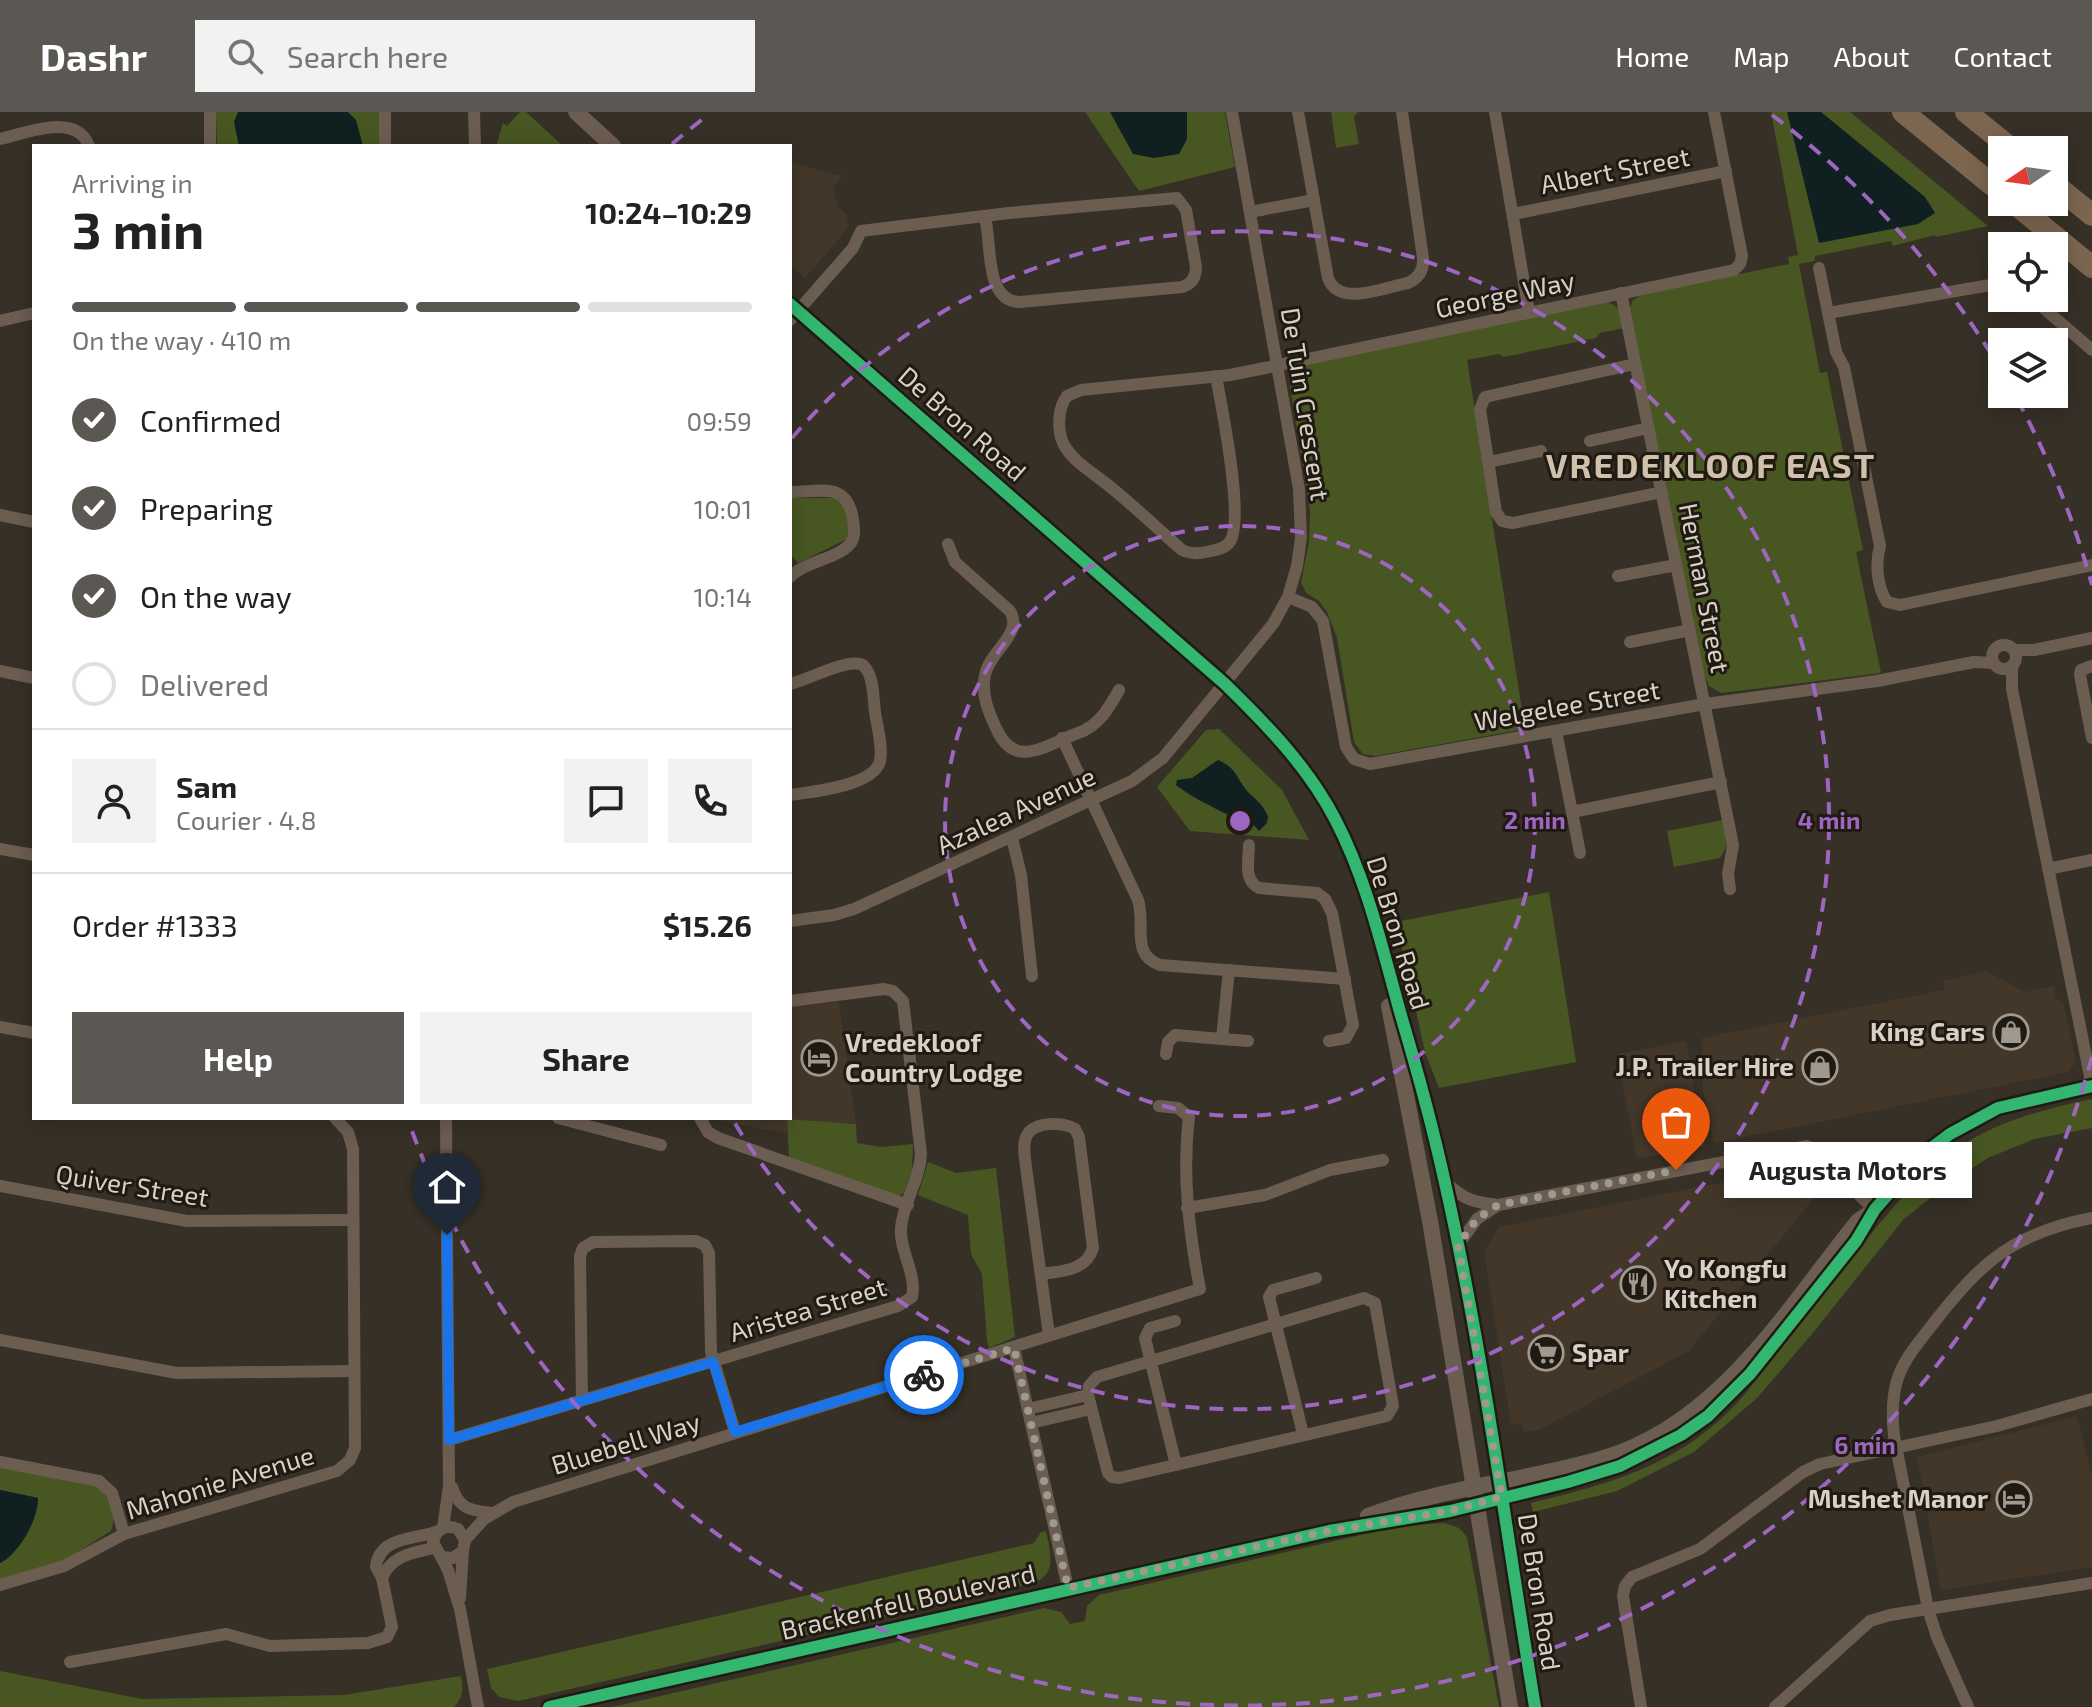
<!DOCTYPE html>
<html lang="en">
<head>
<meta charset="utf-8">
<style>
	:root { --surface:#fff; --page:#f2f2f2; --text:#222; --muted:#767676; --line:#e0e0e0; --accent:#5b5853 }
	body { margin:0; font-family:"Exo 2",sans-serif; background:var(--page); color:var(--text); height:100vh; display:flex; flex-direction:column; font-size:30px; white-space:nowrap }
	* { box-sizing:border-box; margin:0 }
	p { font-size:26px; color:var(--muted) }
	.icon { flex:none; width:44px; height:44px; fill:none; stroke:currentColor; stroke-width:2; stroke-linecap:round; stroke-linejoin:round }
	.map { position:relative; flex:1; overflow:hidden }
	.side { position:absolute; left:32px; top:32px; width:760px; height:976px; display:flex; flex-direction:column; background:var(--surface); border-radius:0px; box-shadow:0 4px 20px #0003 }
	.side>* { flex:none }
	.needle { width:52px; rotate:257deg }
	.controls { position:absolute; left:1988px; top:24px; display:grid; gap:16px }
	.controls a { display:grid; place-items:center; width:80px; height:80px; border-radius:0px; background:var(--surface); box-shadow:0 4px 20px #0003; font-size:40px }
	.pin { position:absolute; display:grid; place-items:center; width:68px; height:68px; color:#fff; margin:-82px -34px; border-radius:50% 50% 50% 0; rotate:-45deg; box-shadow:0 0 8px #0007 }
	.pin .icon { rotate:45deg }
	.courier { position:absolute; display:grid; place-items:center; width:80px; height:80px; margin:-40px; border:6px solid #1a73e8; border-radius:50%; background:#fff; color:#222; box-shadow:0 2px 10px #0007 }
	.bubble { position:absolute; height:56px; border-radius:0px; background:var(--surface); box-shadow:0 4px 20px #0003; font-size:26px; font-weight:700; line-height:56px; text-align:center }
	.headline em { font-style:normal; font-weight:700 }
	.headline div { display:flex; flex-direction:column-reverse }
	.headline { display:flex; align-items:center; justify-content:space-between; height:136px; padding:0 40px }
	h1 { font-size:52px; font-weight:700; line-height:60px }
	.bar { display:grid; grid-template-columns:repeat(4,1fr); gap:12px 8px; align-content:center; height:96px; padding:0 40px }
	.bar i { height:10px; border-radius:6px; background:var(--line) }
	.bar .active { background:var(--accent) }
	.bar p { grid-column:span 4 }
	.line { display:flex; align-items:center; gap:20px; padding:0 40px; border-top:2px solid var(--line) }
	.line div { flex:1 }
	.round { display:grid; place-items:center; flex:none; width:84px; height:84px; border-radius:0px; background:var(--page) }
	ol { padding:0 40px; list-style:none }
	li { display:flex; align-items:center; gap:24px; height:88px }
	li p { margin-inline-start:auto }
	li .icon { padding:8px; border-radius:50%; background:var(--accent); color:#fff; stroke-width:4 }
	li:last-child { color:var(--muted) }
	li i { width:44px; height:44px; border:4px solid var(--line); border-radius:50% }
	.primary-button { display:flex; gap:16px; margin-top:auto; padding:16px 40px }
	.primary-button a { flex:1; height:92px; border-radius:0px; background:var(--accent); color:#fff; font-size:32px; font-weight:700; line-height:92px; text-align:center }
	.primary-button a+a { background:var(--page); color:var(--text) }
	header { display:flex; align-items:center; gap:48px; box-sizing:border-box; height:112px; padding:0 40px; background:var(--accent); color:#fff }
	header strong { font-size:38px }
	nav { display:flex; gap:44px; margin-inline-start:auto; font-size:28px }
	.search { width:560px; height:72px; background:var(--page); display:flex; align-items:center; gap:20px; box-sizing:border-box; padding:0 28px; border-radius:0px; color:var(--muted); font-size:30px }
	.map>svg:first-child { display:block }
</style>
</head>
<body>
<header>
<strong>Dashr</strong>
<div class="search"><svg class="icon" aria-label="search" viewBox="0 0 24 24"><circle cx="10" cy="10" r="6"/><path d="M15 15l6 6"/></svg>Search here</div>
<nav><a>Home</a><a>Map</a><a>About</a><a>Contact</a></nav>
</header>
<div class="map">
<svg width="2092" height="1595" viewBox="0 0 2092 1595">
	<rect width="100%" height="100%" fill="#363026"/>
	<g fill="#433729">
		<polygon points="790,50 842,64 833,76 838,95 847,103 848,116 805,166 790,153"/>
		<polygon points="1986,859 2024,880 2054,874 2056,887 2063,889 2076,950 2069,960 1714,1031 1703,978 1702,926 1944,878 1943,869"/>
		<polygon points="839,890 856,1012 787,1007 787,1022 714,1007 790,1006 790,895"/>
		<polygon points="1686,929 1705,1034 1637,1047 1617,942"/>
		<polygon points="1809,1053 1829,1068 1689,1239 1539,1318 1524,1320 1522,1311 1511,1313 1484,1140 1499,1115"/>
		<polygon points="2077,1304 2092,1364 2092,1455 1941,1478 1917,1345"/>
	</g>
	<g fill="#485722">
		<polygon points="216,0 379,0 380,34 217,34"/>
		<polygon points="520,0 526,0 563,34 496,34 503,11 507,14"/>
		<polygon points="1085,0 1225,0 1235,55 1139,79"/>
		<polygon points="1331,0 1358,0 1354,5 1359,32 1336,36"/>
		<polygon points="1771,0 1850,0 1988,114 1936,125 1935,123 1893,134 1891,129 1815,144 1815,149 1799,152 1820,261 1827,260 1863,438 1856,440 1881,561 1721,581 1709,574 1703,560 1630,196 1633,188 1643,182 1789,152 1788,145 1798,143"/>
		<polygon points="1608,190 1618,196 1624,216 1600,221 1596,226 1504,245 1499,242 1467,248 1525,617 1375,644 1363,642 1354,630 1337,526 1327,500 1319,489 1306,481 1301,470 1309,430 1310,399 1288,262 1293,256"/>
		<polygon points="790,386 835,386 845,392 849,420 847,427 798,451 790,442"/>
		<polygon points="1219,617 1282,678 1309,728 1190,719 1157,675 1206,618"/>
		<polygon points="1723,708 1727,733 1720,746 1674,755 1667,719"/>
		<polygon points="1549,780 1576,950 1439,976 1425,940 1396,810"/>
		<path d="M2092 987V1016L2034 1027 1988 1046 1945 1074 1903 1108 1812 1222 1756 1287 1694 1340 1617 1379 1533 1400 1531 1391C1615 1371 1687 1350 1745 1282 1779 1239 1813 1196 1847 1152 1882 1109 1914 1065 1961 1034 2001 1008 2045 997 2092 987Z"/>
		<polygon points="787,1007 856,1012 857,1031 881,1035 913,1032 912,1059 904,1081 898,1084 789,1045"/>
		<polygon points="928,1050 956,1061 996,1056 1015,1225 989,1236 987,1228 982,1162 971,1142 968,1103 918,1083"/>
		<path d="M0 1355 98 1375C110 1385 117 1403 111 1419L67 1447 0 1468V1451C19 1442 39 1406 38 1386L0 1378Z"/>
		<polygon points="1445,1411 1459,1416 1467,1425 1499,1595 612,1595 1044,1496 1061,1500 1070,1512 1085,1509 1087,1494 1099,1483 1400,1414"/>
		<path d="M1046 1419C1050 1439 1058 1461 1034 1471L518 1589 499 1585 491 1576 487 1557 1034 1431 1041 1420Z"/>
		<path d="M0 1559 142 1587 344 1583 461 1564C463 1576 464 1585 454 1595H0Z"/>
	</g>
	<g fill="#101f20">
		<polygon points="238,0 348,0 356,8 363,34 239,34 234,10"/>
		<polygon points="1110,0 1187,0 1187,27 1179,42 1154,46 1133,42"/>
		<polygon points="1787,0 1821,0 1925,85 1935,101 1918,112 1819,131"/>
		<path d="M1218 648C1237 656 1236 666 1248 680 1256 688 1264 693 1268 705L1267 711 1259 719C1245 701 1237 708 1220 699 1205 691 1190 684 1176 673L1177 668 1192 666Z"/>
		<path d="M0 1378 38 1386C38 1407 19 1442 0 1451Z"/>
	</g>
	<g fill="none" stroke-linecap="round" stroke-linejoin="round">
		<g stroke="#6c5d51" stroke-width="12">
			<polyline points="210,0 210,34"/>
			<polyline points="385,0 385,34"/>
			<polyline points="474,0 475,34"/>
			<path d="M1298 0 1328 166C1339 196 1385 175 1408 171 1419 166 1424 158 1423 146L1402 0"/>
			<polyline points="1495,0 1529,200"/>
			<path d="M0 27C27 21 76 0 89 34"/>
			<polyline points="1250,100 1314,88"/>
			<polyline points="1513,102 1726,59"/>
			<path d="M1819 156 1836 240 1844 255 1880 434C1875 451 1877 475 1887 490L1900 493 2092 453"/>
			<polyline points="1621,181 1733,733 1728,762 1730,777"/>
			<polyline points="2032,186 2092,238"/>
			<polyline points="1828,201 2002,171"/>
			<path d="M790 208 853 136 861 119 1009 101 1177 86 1186 98 1196 155C1196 165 1192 172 1182 175L1020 190C984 190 992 131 985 105"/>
			<polyline points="0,209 34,201"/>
			<polyline points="1635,252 1485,285 1480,297 1496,400 1502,409 1513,411 1662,380"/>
			<path d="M1216 264C1221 293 1246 410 1229 431 1223 438 1214 438 1206 440 1197 442 1190 442 1182 438 1157 416 1133 393 1108 373 1092 360 1072 349 1063 331 1057 317 1058 295 1067 284L1081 278 1230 263 1265 256 1734 158 1740 152 1742 144 1714 0"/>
			<polyline points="1590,329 1649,316"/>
			<polyline points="1489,350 1541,339"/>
			<path d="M790 380C821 380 848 369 853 408 854 416 856 425 850 432 837 447 806 449 790 465"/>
			<polyline points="0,403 34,410"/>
			<path d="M948 432 955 450 1010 499C1024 522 990 538 985 563 981 582 988 599 996 616 1015 659 1045 633 1078 621 1099 614 1109 596 1119 578"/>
			<polyline points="1618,464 1676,453"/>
			<polyline points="1288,485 1312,495 1323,509 1346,635 1354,647 1370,652 1705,592 1877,569 1974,550 1994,551"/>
			<polyline points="1630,530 1690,518"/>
			<circle cx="2004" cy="545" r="12"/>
			<polyline points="2014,538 2034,538 2092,526"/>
			<polyline points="2012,554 2012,577 2092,974"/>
			<polyline points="2092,554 2081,558 2080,563 2092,626"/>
			<polyline points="0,559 34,566"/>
			<path d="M790 572C811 567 846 546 863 553 874 564 873 584 875 600 877 614 883 635 880 649 874 674 811 680 790 683"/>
			<polyline points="1556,619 1580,741"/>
			<path d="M1062 626 1138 788C1146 812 1130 843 1160 853L1345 867"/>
			<polyline points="1572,700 1721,670"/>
			<polyline points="1012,726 1021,763 1032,864"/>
			<path d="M1249 733C1249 748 1243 768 1259 776L1317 781 1325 787 1332 801 1353 913 1346 926 1329 929"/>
			<polyline points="0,737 34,743"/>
			<polyline points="2048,757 2092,748"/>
			<polyline points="790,809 834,803 854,797 1132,669 1163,646 1273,512 1288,485 1297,454 1301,426 1299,377 1232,0"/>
			<polyline points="0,915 34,921"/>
			<polyline points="1222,927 1248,929"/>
			<polyline points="1166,942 1168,930 1175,923 1222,927 1229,858"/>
			<polyline points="558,1006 661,1033"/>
			<polyline points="700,1006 708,1020 718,1026 908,1093"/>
			<path d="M1445 1070C1465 1088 1472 1090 1498 1093L1807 1034C1835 1045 1850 1080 1875 1097"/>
			<polyline points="0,1074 187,1109 353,1108"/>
			<polyline points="1187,1096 1265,1083 1330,1058 1383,1048"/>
			<polyline points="1458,1133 1477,1107 1498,1093"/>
			<path d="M1041 1162C1062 1159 1086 1159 1093 1136L1079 1025 1075 1017C1063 1010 1035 1009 1027 1023 1022 1032 1025 1045 1026 1055L1049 1223"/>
			<polygon points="1364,1186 1375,1191 1393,1294 1387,1304 1119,1366 1112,1365 1108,1361 1088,1283 1089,1274 1097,1265"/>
			<polyline points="1175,1209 1150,1216 1145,1226 1176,1353"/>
			<polyline points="0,1228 177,1261 354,1259"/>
			<polyline points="1014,1236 1068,1476"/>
			<polyline points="582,1288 580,1144 583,1136 593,1130 696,1129 705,1133 709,1141 711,1240 735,1320"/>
			<polyline points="1028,1297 1088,1283"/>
			<polyline points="1031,1311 1091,1297"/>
			<polyline points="1303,1322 1269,1185 1273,1178 1316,1166"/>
			<path d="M449 1328 898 1194 912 1185C917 1161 899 1139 901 1116 903 1090 920 1068 921 1042L903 889 893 879 884 877 790 889"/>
			<polyline points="0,1350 99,1369 112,1381 124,1422"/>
			<path d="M452 1375C459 1397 470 1398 491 1401"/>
			<polyline points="443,1416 449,1374 446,1006"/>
			<path d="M465 1428 484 1407 513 1390 1200 1177C1189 1120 1182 1063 1189 1005L1178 996 1159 994"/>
			<path d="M442 1445 453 1446 463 1439 465 1428 458 1417C446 1412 436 1417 433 1430L448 1458 460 1497 478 1595"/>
			<path d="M382 1466C392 1443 412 1441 434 1436"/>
			<polyline points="0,1473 64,1454 124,1422 337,1359 350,1348 355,1336 353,1037 348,1020 335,1006"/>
			<polyline points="460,1486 463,1439"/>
			<path d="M70 1550 226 1522 270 1534 368 1531 387 1525 392 1515 382 1466 376 1455C379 1424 415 1428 438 1419"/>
			<polyline points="1641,1595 1623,1484 1625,1474 1632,1465 1700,1437 1803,1360 1820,1352 1997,1314 2092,1287"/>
			<polyline points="1775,1595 1870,1509 1890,1503 2092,1471"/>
			<path d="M1968 1595 1937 1525 1928 1497 1894 1324C1888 1266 1902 1251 1936 1208 1983 1148 2015 1121 2092 1106"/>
		</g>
		<g stroke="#6c5d51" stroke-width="16">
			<polyline points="576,0 613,34"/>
			<path d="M790 192 1225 572C1267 613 1308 655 1335 707 1368 770 1383 840 1402 907 1418 961 1433 1016 1445 1071 1484 1244 1506 1420 1535 1595"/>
			<polyline points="1389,894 1430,1109 1510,1595"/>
			<path d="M1368 1404C1444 1375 1526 1369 1604 1346 1720 1311 1787 1197 1858 1109L1868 1102"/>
			<polyline points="549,1595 1329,1419 1450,1399 1568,1370 1620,1354 1681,1323 1708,1304 1750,1262 1856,1129 1875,1097 1926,1040 1950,1022 1998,996 2092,974"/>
		</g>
		<g stroke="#7d6650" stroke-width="22">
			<polyline points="1903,0 2002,81"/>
			<polyline points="1966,0 2013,38"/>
			<polyline points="2054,72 2092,103"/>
			<polyline points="2013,90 2092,155"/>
		</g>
		<defs>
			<g id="cycleway">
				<path d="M790 192 1225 572C1267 613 1308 655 1335 707 1368 770 1383 840 1402 907 1418 961 1433 1016 1445 1071 1484 1244 1506 1420 1535 1595"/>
				<polyline points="549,1595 1329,1419 1450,1399 1568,1370 1620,1354 1681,1323 1708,1304 1750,1262 1856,1129 1875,1097 1926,1040 1950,1022 1998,996 2092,974"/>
			</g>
		</defs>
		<use href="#cycleway" stroke="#201a12" stroke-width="17"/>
		<use href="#cycleway" stroke="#33b770" stroke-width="12"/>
	</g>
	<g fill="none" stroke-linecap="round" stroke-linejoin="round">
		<polyline stroke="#a0998e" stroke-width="8" stroke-dasharray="0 14.4" points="924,1263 1014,1236 1068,1476 1329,1419 1450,1399 1502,1385 1458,1133 1477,1107 1498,1093 1676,1058"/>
		<polyline stroke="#1a73e8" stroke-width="10" points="447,1123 449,1328 713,1250 735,1320 924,1263"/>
	</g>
	<g fill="none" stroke="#9c66c1" stroke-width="4" stroke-dasharray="14 10">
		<circle cx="1240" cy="709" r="295"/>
		<path d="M792 326A589 589 0 1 1 733 1008"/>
		<path d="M2092 945A884 884 0 0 1 409 1011M672 32A884 884 0 0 1 708 3M1772 3A884 884 0 0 1 2002 260M2017 287A884 884 0 0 1 2092 473"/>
	</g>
	<defs>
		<symbol id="shop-ring" viewBox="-11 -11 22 22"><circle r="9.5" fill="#201a12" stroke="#a0998e" stroke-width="1.5"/><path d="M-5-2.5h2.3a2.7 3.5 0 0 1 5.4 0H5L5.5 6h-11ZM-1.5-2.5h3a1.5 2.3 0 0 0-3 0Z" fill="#a0998e"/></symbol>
		<symbol id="hotel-ring" viewBox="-11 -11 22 22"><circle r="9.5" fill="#201a12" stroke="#a0998e" stroke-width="1.5"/><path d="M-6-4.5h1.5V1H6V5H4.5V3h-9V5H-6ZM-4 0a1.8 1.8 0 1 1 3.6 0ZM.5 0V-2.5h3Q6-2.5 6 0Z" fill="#a0998e"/></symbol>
		<symbol id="restaurant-ring" viewBox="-11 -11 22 22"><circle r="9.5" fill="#201a12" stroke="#a0998e" stroke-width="1.5"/><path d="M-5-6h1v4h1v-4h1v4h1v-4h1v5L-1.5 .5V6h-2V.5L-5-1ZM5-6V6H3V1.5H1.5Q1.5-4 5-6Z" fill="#a0998e"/></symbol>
		<symbol id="supermarket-ring" viewBox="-11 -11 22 22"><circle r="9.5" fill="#201a12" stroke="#a0998e" stroke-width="1.5"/><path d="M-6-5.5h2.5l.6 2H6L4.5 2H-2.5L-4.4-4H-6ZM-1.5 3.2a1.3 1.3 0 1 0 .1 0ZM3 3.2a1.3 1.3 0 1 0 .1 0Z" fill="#a0998e"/></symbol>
	</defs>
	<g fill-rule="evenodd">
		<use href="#shop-ring" x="1991" y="900" width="40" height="40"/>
		<use href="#hotel-ring" x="799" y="926" width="40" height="40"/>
		<use href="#shop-ring" x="1800" y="935" width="40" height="40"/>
		<use href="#restaurant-ring" x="1618" y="1152" width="40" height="40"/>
		<use href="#supermarket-ring" x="1526" y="1221" width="40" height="40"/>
		<use href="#hotel-ring" x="1994" y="1367" width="40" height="40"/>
	</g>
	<g text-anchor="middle" stroke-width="6" stroke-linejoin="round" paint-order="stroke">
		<g font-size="26" fill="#d9d1c6" stroke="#201a12">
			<text transform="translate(1615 59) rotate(-11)" y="9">Albert Street</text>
			<text transform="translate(1505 183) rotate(-12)" y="9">George Way</text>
			<text transform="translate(1305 292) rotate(81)" y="9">De Tuin Crescent</text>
			<text transform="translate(962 312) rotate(41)" y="9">De Bron Road</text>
			<text transform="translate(1704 476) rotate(79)" y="9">Herman Street</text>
			<text transform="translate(1567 594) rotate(-10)" y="9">Welgelee Street</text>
			<text transform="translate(1016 699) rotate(-25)" y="9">Azalea Avenue</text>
			<text transform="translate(1398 821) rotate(73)" y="9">De Bron Road</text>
			<text transform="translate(132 1074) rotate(9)" y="9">Quiver Street</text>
			<text transform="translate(808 1198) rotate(-17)" y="9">Aristea Street</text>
			<text transform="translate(626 1332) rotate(-17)" y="9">Bluebell Way</text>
			<text transform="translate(220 1371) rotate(-17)" y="9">Mahonie Avenue</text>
			<text transform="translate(1539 1480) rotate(81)" y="9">De Bron Road</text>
			<text transform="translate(908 1490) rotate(-13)" y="9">Brackenfell Boulevard</text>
		</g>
		<g font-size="26" font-weight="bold" fill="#d9d1c6" stroke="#201a12" text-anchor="end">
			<text x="1985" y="929">King Cars</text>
			<text x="845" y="940" text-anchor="start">Vredekloof<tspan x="845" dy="30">Country Lodge</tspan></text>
			<text x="1794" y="964">J.P. Trailer Hire</text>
			<text x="1664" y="1166" text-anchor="start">Yo Kongfu<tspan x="1664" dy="30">Kitchen</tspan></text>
			<text x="1572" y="1250" text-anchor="start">Spar</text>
			<text x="1988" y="1396">Mushet Manor</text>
		</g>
		<g font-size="34" font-weight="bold" letter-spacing="2" fill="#d0c1ac" stroke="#201a12">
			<text x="1711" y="366">VREDEKLOOF EAST</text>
		</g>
	</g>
	<circle cx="1240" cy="709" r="12" fill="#9c66c1" stroke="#201a12" stroke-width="4"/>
	<g font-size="24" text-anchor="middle" font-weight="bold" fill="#9c66c1" stroke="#201a12" stroke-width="6" stroke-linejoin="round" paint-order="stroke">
		<text x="1535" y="717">2 min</text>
		<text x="1829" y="717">4 min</text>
		<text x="1865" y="1342">6 min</text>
	</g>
</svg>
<div class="controls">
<a><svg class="needle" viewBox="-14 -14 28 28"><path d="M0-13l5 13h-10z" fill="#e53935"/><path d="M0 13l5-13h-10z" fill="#767676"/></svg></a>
<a><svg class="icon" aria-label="locate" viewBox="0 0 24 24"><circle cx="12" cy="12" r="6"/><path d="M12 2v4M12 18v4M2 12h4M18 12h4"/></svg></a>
<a><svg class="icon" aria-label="layers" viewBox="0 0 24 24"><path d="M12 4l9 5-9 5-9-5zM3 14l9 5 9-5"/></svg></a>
</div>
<div class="pin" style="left:1676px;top:1058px;background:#ea580c"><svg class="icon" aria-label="bag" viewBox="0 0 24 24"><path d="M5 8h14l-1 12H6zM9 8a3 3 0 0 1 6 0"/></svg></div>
<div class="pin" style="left:447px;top:1123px;background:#1f2937"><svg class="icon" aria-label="home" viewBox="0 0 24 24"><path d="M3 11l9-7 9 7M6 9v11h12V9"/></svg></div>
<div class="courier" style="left:924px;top:1263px"><svg class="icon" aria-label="bike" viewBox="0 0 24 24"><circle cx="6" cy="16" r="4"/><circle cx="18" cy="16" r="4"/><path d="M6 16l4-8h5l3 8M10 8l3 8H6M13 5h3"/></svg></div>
<div class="bubble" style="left:1724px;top:1030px;width:248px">Augusta Motors</div>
<section class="side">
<div class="headline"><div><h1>3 min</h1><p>Arriving in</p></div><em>10:24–10:29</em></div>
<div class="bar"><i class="active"></i><i class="active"></i><i class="active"></i><i></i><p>On the way · 410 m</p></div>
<ol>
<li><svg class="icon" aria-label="check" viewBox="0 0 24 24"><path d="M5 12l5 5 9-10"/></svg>Confirmed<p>09:59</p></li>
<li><svg class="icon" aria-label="check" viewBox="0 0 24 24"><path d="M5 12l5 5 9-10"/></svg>Preparing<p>10:01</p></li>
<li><svg class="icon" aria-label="check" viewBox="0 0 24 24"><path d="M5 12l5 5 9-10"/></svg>On the way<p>10:14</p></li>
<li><i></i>Delivered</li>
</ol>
<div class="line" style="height:144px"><a class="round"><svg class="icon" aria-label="person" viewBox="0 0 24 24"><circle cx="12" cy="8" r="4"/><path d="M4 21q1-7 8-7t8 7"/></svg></a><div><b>Sam</b><p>Courier · 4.8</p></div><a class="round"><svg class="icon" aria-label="chat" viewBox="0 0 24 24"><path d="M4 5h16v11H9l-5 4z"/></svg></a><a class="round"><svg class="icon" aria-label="phone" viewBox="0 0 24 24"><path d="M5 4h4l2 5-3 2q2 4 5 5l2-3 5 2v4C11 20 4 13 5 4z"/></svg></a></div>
<div class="line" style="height:104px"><div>Order #1333</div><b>$15.26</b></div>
<div class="primary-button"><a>Help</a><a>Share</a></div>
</section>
</div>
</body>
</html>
